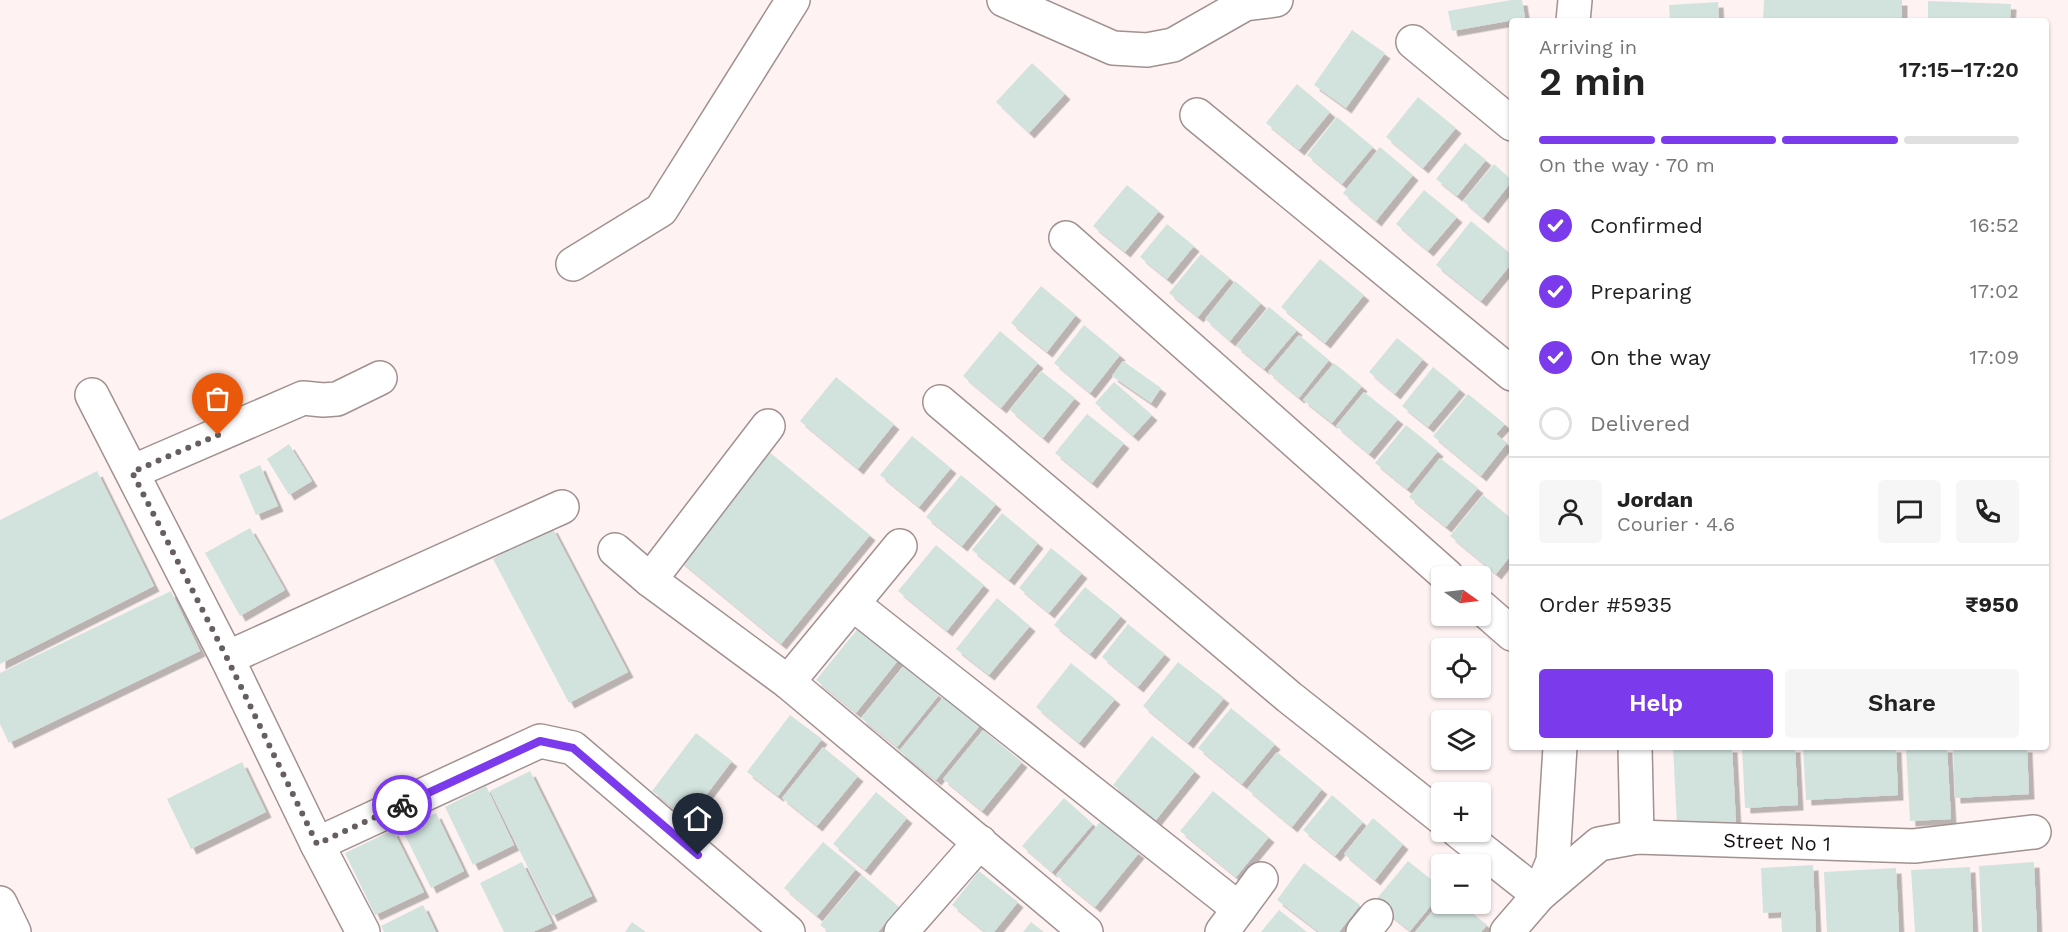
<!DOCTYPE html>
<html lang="en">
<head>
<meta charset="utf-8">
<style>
	:root { --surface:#fff; --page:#f6f6f6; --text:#222; --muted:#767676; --line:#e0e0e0; --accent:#7c3aed }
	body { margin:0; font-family:"Work Sans",sans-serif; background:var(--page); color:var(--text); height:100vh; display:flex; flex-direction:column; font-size:22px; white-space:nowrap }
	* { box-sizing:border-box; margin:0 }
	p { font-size:20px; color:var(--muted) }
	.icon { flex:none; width:33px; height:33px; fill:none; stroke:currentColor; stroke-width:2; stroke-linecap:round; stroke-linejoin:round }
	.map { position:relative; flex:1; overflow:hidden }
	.panel { position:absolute; left:1509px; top:18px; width:540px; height:732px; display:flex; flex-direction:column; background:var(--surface); border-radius:6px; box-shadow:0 2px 4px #0004 }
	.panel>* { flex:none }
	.needle { width:39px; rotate:104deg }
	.tools { position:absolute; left:1431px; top:566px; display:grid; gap:12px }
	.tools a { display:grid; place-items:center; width:60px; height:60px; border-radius:6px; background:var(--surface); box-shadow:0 2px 4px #0004; font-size:30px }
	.pin { position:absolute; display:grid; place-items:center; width:51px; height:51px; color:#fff; margin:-62px -26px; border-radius:50% 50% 50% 0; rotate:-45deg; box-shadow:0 0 6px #0007 }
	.pin .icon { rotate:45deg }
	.courier { position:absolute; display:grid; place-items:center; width:60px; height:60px; margin:-30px; border:4px solid #7c3aed; border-radius:50%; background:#fff; color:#222; box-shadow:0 2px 8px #0007 }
	.summary em { font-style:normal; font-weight:600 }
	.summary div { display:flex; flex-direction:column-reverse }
	.summary { display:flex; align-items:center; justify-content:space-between; height:102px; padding:0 30px }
	h1 { font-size:39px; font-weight:600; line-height:45px }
	.bar { display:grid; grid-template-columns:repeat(4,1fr); gap:9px 6px; align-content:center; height:72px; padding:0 30px }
	.bar i { height:8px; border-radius:4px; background:var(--line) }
	.bar .on { background:var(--accent) }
	.bar p { grid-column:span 4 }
	.line { display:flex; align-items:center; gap:15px; padding:0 30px; border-top:2px solid var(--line) }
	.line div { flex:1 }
	.round { display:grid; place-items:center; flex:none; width:63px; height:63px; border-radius:6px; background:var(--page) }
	ol { padding:0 30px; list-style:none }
	li { display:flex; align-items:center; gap:18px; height:66px }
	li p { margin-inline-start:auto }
	li .icon { padding:6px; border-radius:50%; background:var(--accent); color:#fff; stroke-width:4 }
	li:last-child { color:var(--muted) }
	li i { width:33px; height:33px; border:3px solid var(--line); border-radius:50% }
	.cta { display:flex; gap:12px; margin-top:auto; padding:12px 30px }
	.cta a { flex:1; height:69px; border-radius:6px; background:var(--accent); color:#fff; font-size:24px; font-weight:600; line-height:69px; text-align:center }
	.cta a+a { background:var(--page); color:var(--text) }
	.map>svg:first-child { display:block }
</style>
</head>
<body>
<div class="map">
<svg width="2068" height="932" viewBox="0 0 2068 932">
	<defs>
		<filter id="shadow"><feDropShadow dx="5.5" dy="5.5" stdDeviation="0" flood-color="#0004"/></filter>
	</defs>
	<rect width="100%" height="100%" fill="#fef3f2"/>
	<g fill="#d2e3de" filter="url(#shadow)">
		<polygon points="1511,0 1522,0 1525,18 1452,31 1448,11"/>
		<polygon points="1764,0 1902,0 1902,21 1763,21"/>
		<polygon points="1928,1 2011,4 2010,21 1928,21"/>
		<polygon points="1718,2 1719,21 1670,21 1669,5"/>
		<polygon points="1352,30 1385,53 1346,108 1314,85"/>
		<polygon points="1032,63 1065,94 1029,133 996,102"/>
		<polygon points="1297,84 1330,112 1299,150 1266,123"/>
		<polygon points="1418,97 1456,128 1423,168 1386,137"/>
		<polygon points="1337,117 1373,147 1342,184 1307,155"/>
		<polygon points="1465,143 1486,160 1457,196 1436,179"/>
		<polygon points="1380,147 1413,175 1376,221 1343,193"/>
		<polygon points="1494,164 1512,181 1483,218 1463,201"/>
		<polygon points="1127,185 1159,211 1125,252 1093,226"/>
		<polygon points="1424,190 1457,217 1428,251 1396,224"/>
		<polygon points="1471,221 1512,255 1512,263 1481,301 1436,265"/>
		<polygon points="1167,224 1194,246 1167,279 1140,257"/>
		<polygon points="1201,254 1230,278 1198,317 1169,293"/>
		<polygon points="1320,259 1364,295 1325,343 1281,307"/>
		<polygon points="1235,281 1261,303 1230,341 1205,319"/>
		<polygon points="1041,286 1076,315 1047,352 1011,323"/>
		<polygon points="1269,307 1297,330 1264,369 1236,346"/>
		<polygon points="1084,325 1120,355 1090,393 1054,363"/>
		<polygon points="1000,331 1038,363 1001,408 963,376"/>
		<polygon points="1299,335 1329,360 1299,398 1268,372"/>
		<polygon points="1397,338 1423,359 1395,394 1369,372"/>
		<polygon points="1123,361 1161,388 1151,403 1112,376"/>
		<polygon points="1334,363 1362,386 1332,423 1303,400"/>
		<polygon points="1433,367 1460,389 1428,427 1402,406"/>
		<polygon points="1041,371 1075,398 1043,438 1010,410"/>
		<polygon points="836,377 894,424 858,469 800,421"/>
		<polygon points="1114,382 1152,415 1133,436 1095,403"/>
		<polygon points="1364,392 1398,419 1369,454 1336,426"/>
		<polygon points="1468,394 1505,424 1496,434 1507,443 1481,476 1433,436"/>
		<polygon points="1087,414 1124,443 1092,483 1055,453"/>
		<polygon points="1406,425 1438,451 1407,489 1375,463"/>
		<polygon points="912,436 951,468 919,507 880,475"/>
		<polygon points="289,444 312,481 289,495 267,459"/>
		<polygon points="768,451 870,535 781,644 679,560"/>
		<polygon points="1440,458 1478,488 1446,527 1409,497"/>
		<polygon points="260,465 278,506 256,515 239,475"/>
		<polygon points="97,471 154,586 0,664 0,520"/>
		<polygon points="961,475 996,504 962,546 926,517"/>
		<polygon points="1483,495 1512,519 1512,554 1496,574 1450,536"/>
		<polygon points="1002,513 1038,543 1009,580 972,550"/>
		<polygon points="552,527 628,672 569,703 493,559"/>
		<polygon points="250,528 285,590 240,616 205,553"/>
		<polygon points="936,545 984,585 947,631 898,591"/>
		<polygon points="1051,548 1082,573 1049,613 1019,588"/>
		<polygon points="1085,587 1121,616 1090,654 1054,625"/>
		<polygon points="171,591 200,651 9,743 0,724 0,673"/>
		<polygon points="997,598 1030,626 989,675 956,649"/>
		<polygon points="1128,624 1165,654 1138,687 1102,657"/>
		<polygon points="860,626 900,658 856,713 816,680"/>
		<polygon points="1178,662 1224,698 1188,743 1143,706"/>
		<polygon points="1071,663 1115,699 1079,743 1036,707"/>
		<polygon points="904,666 939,695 897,747 861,718"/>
		<polygon points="945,695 981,724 936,780 899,751"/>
		<polygon points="1231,708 1275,744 1242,784 1198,748"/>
		<polygon points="790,715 822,739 778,796 747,772"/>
		<polygon points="983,730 1022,762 982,811 943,779"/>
		<polygon points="696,733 732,761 688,819 652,791"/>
		<polygon points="1152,736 1195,771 1156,820 1113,785"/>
		<polygon points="823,747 858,776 817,826 782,798"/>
		<polygon points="1673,747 1732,747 1736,822 1677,825"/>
		<polygon points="1742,747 1795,747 1798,805 1745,808"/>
		<polygon points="1803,747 1896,747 1898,795 1806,800"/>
		<polygon points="1906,747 1947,747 1951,819 1910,821"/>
		<polygon points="1953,747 2027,747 2029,794 1955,798"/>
		<polygon points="1277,752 1322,789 1292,827 1247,789"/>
		<polygon points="242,762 266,812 191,849 167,799"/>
		<polygon points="530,771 592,896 552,916 490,791"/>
		<polygon points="486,786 514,845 473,865 445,807"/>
		<polygon points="1213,791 1269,837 1236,877 1180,831"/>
		<polygon points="876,792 907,818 865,870 833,844"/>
		<polygon points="1332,795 1363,822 1335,856 1303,830"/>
		<polygon points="1064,798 1093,824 1052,872 1022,846"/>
		<polygon points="436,813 464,871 431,888 402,829"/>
		<polygon points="1373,818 1403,844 1375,880 1344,854"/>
		<polygon points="1100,822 1139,853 1095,907 1056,875"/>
		<polygon points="393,830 424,892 375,915 345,853"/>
		<polygon points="823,842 856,869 817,916 784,888"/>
		<polygon points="1408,861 1442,888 1442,892 1410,931 1374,902"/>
		<polygon points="522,862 552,923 533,932 504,932 480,883"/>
		<polygon points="2034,862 2037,932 1982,932 1979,866"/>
		<polygon points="1304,863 1360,905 1339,932 1319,932 1277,900"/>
		<polygon points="1813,865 1816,932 1782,932 1781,912 1763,913 1761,868"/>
		<polygon points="1970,867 1973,932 1915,932 1911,870"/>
		<polygon points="1896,868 1899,932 1827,932 1824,872"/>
		<polygon points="979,871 1018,902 994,932 985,932 952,905"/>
		<polygon points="862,875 899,907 878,932 829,932 820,925"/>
		<polygon points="1442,899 1442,903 1460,903 1487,925 1481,932 1415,932"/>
		<polygon points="423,905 436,932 384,932 381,926"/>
		<polygon points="1279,910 1307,932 1261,932"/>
		<polygon points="632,922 646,932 625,932"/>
		<polygon points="1031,922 1044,932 1023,932"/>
	</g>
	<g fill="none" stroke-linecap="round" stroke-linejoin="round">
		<defs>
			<g id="minor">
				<polyline points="1004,0 1113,48 1147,50 1173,45 1245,4 1276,0"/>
				<polyline points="1573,21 1575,0"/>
				<polyline points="1413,42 1512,124"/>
				<polyline points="1197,115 1512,374"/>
				<polyline points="1066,238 1447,576"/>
				<polyline points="573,264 661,210 793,0"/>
				<polyline points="92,395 227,658 317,844 363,932"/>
				<polyline points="940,402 1289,697 1442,818"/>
				<polyline points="132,472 303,398 323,400 337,399 380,378"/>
				<polyline points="615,550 650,580 788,682 1086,932"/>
				<polyline points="650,580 768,426"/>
				<polyline points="853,604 1239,909"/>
				<polyline points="1480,606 1512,634"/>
				<polyline points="227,658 562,507"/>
				<polyline points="788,682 900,546"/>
				<polyline points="1635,747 1637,837"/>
				<polyline points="1458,831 1539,895 1599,844 1637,837 1914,846 2034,832"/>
				<polyline points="317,844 540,741 573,748 788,932"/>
				<polyline points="0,903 14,932"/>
				<polyline points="901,932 980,842"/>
				<polyline points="1222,932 1261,879"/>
				<polyline points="1363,932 1376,916"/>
				<polyline points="1507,932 1539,895 1553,861 1560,747"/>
			</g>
		</defs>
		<use href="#minor" stroke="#a19190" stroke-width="36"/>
		<use href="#minor" stroke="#fff" stroke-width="33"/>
	</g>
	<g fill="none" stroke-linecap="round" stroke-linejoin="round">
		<polyline stroke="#675f5f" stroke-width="6" stroke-dasharray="0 10.8" points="218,435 132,472 227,658 317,844 402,805"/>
		<polyline stroke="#7c3aed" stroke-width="8" points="402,805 540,741 573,748 698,855"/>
	</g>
	<g text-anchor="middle" stroke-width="5" stroke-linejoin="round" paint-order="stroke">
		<g font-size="20" fill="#161010" stroke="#fff">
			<text transform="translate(1777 842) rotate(2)" y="7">Street No 1</text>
		</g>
	</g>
</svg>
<div class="tools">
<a><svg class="needle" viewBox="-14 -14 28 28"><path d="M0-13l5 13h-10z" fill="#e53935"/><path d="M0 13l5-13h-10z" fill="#767676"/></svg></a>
<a><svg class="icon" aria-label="locate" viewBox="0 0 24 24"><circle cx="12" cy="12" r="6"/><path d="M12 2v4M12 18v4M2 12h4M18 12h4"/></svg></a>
<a><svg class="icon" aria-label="layers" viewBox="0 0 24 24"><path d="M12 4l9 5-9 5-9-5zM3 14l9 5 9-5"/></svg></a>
<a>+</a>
<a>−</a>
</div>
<div class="pin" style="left:218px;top:435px;background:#ea580c"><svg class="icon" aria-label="bag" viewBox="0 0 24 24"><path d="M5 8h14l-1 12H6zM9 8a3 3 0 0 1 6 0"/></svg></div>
<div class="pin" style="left:698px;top:855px;background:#1f2937"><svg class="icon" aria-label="home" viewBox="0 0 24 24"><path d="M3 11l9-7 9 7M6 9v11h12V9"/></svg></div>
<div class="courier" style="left:402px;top:805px"><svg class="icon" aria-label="bike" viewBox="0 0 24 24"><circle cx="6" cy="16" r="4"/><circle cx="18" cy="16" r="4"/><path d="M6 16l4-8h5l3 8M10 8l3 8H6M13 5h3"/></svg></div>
<section class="panel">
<div class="summary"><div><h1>2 min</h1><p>Arriving in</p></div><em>17:15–17:20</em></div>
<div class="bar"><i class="on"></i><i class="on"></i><i class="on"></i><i></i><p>On the way · 70 m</p></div>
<ol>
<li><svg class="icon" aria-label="check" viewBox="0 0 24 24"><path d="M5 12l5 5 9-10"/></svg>Confirmed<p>16:52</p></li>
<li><svg class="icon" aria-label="check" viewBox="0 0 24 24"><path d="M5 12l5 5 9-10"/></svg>Preparing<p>17:02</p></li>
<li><svg class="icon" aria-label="check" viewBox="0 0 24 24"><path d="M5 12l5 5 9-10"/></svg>On the way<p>17:09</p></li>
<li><i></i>Delivered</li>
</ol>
<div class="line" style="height:108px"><a class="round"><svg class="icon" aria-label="person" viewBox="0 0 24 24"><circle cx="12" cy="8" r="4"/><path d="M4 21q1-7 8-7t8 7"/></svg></a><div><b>Jordan</b><p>Courier · 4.6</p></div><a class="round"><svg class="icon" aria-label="chat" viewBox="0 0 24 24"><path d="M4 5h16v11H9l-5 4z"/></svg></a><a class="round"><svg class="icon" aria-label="phone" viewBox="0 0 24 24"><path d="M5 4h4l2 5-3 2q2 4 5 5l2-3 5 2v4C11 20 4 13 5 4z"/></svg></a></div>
<div class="line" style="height:78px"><div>Order #5935</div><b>₹950</b></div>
<div class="cta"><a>Help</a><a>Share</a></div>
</section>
</div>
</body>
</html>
